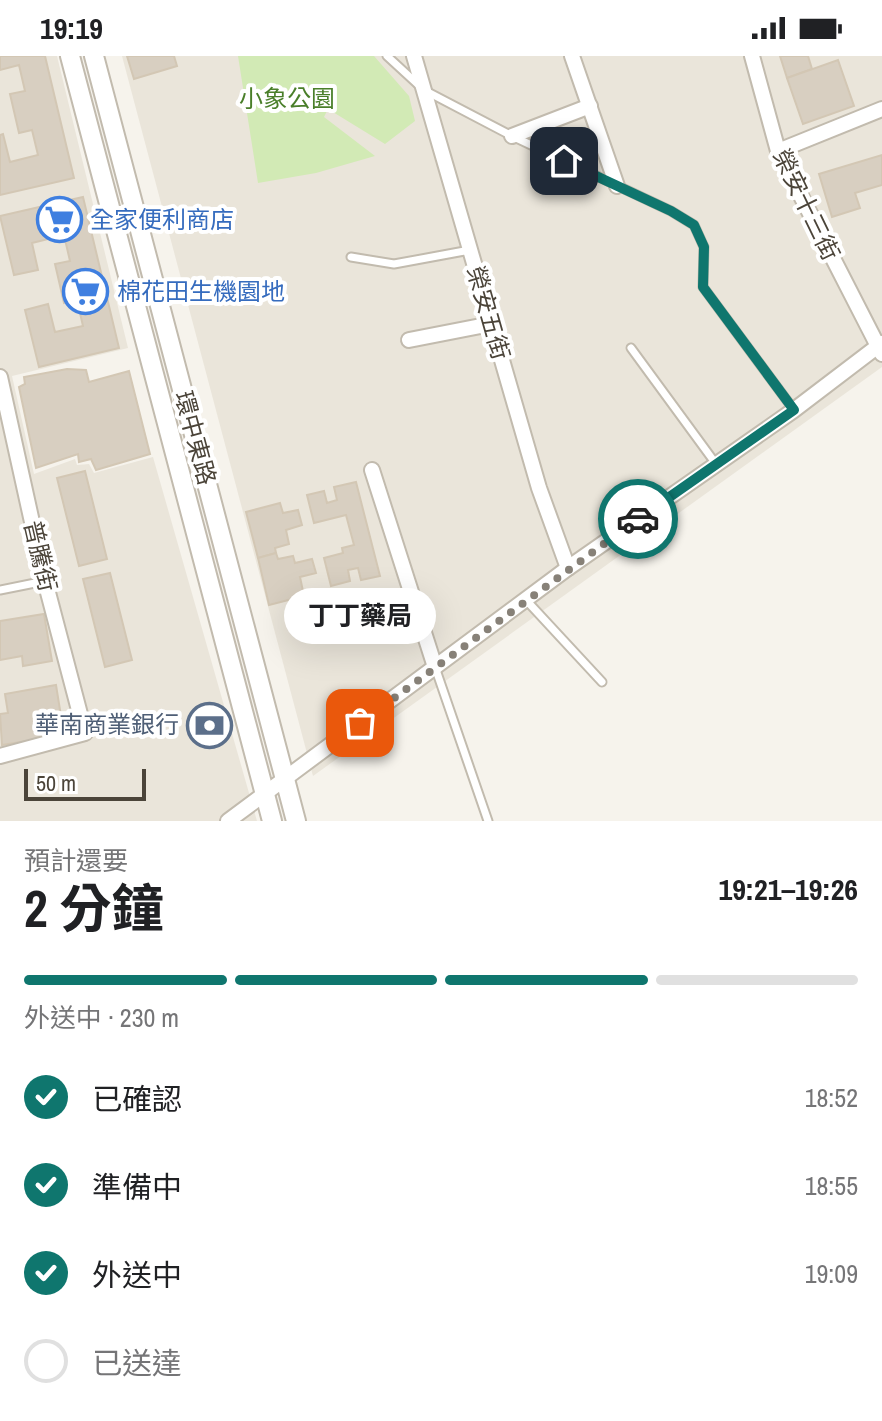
<!DOCTYPE html>
<html lang="zh-TW">
<head>
<meta charset="utf-8">
<style>
	:root { --surface:#fff; --page:#f2f2f2; --text:#202124; --muted:#757577; --line:#e0e0e0; --accent:#0f766e }
	body { margin:0; font-family:"Archivo Narrow","Noto Sans TC",sans-serif; background:var(--page); color:var(--text); height:100vh; display:flex; flex-direction:column; font-size:30px; white-space:nowrap }
	* { box-sizing:border-box; margin:0 }
	p { font-size:26px; color:var(--muted) }
	.icon { flex:none; width:44px; height:44px; fill:none; stroke:currentColor; stroke-width:2; stroke-linecap:round; stroke-linejoin:round }
	.map { position:relative; height:765px; overflow:hidden }
	.details { display:flex; flex-direction:column; background:var(--surface); flex:1 }
	.details>* { flex:none }
	.scale { position:absolute; left:24px; bottom:20px; width:122px; box-sizing:border-box; padding-left:8px; border:4px solid #4b4439; border-top:0; font-size:22px; line-height:28px; white-space:nowrap; color:#4b4439; -webkit-text-stroke:6px #fff; paint-order:stroke }
	.pin { position:absolute; display:grid; place-items:center; width:68px; height:68px; color:#fff; margin:-34px; border-radius:16px; box-shadow:0 4px 12px #0006 }
	.courier { position:absolute; display:grid; place-items:center; width:80px; height:80px; margin:-40px; border:6px solid #0f766e; border-radius:50%; background:#fff; color:#222; box-shadow:0 2px 10px #0007 }
	.bubble { position:absolute; height:56px; border-radius:28px; background:var(--surface); box-shadow:0 8px 32px #0002; font-size:26px; font-weight:700; line-height:56px; text-align:center }
	.summary em { font-style:normal; font-weight:700 }
	.summary div { display:flex; flex-direction:column-reverse }
	.summary { display:flex; align-items:center; justify-content:space-between; height:136px; padding:0 24px }
	h1 { font-size:52px; font-weight:700; line-height:60px }
	.bar { display:grid; grid-template-columns:repeat(4,1fr); gap:12px 8px; align-content:center; height:96px; padding:0 24px }
	.bar i { height:10px; border-radius:6px; background:var(--line) }
	.bar .selected { background:var(--accent) }
	.bar p { grid-column:span 4 }
	ol { padding:0 24px; list-style:none }
	li { display:flex; align-items:center; gap:24px; height:88px }
	li p { margin-inline-start:auto }
	li .icon { padding:8px; border-radius:50%; background:var(--accent); color:#fff; stroke-width:4 }
	li:last-child { color:var(--muted) }
	li i { width:44px; height:44px; border:4px solid var(--line); border-radius:50% }
	.status { display:flex; justify-content:space-between; align-items:center; height:56px; padding:0 40px; background:var(--surface); direction:ltr }
	.status svg { height:22px; fill:currentColor }
	.map>svg:first-child { display:block }
</style>
</head>
<body>
<div class="status"><b>19:19</b><svg viewBox="0 0 49 12"><path d="M0 12V9h3v3zM5 12V6h3v6zM10 12V3h3v9zM15 12V0h3v12zM26 1h20v11H26zM47 4h2v5h-2z"/></svg></div>
<div class="map">
<svg width="882" height="765" viewBox="0 0 882 765">
	<rect width="100%" height="100%" fill="#f6f3ec"/>
	<g fill="#eae5da">
		<polygon points="0,0 57,0 128,292 12,320 34,418 75,403 77,409 89,408 94,417 153,401 257,765 0,765"/>
		<polygon points="122,0 882,0 882,311 313,720"/>
	</g>
	<polygon fill="#d2eab5" points="238,0 374,0 409,40 415,65 385,88 328,53 324,61 375,100 316,117 258,127"/>
	<g fill="#d8cfc1" stroke="#d3c7b4" stroke-width="2">
		<polygon points="0,0 45,0 74,122 0,139 0,79 3,78 10,106 38,99 32,74 19,77 10,38 25,35 19,9 0,14"/>
		<polygon points="127,0 174,0 177,10 134,23"/>
		<polygon points="780,0 808,0 812,13 787,22"/>
		<polygon points="838,4 854,50 803,68 787,22"/>
		<polygon points="882,99 882,129 855,137 860,152 832,161 819,118"/>
		<polygon points="83,141 119,292 39,311 25,254 48,248 55,276 83,270 77,244 64,247 55,208 70,205 64,179 32,187 38,214 14,219 0,160"/>
		<polygon points="67,313 86,314 89,326 129,315 150,398 96,414 91,403 79,406 78,398 36,412 19,331 25,328 24,321"/>
		<polygon points="85,415 107,503 79,510 57,422"/>
		<polygon points="356,426 380,520 361,524 358,512 348,514 350,525 331,530 324,502 343,497 342,492 354,489 346,459 314,467 307,439 324,435 327,447 337,444 334,431"/>
		<polygon points="280,447 283,457 298,454 302,469 286,474 289,488 275,492 276,497 258,502 246,456"/>
		<polygon points="276,497 278,503 293,500 295,507 312,503 316,517 300,521 304,540 269,549 258,502"/>
		<polygon points="110,517 132,604 105,611 83,523"/>
		<polygon points="44,558 52,605 23,610 22,600 0,604 0,565"/>
		<polygon points="56,629 64,679 2,689 0,658 8,657 5,638"/>
	</g>
	<g fill="none" stroke-linecap="round" stroke-linejoin="round">
		<defs>
			<g id="service">
				<polyline points="387,0 424,34 512,80 671,155 694,169 704,191 703,231 794,354"/>
				<polyline points="351,201 394,208 470,194"/>
				<polyline points="631,292 716,408"/>
				<polyline points="0,534 45,525"/>
				<polyline points="526,544 602,626"/>
				<polyline points="435,611 488,765"/>
			</g>
			<g id="minor">
				<polyline points="414,0 539,432 568,512"/>
				<polyline points="572,0 617,130"/>
				<polyline points="752,0 778,95 882,298"/>
				<polyline points="512,80 590,50"/>
				<polyline points="778,95 882,53"/>
				<polyline points="409,284 491,268"/>
				<polyline points="0,321 45,525 85,677 0,700"/>
				<polyline points="372,414 435,611"/>
				<polyline points="228,765 568,512 794,354 882,287"/>
			</g>
			<g id="tertiary">
				<polyline points="70,0 272,765"/>
				<polyline points="94,0 296,765"/>
			</g>
		</defs>
		<use href="#service" stroke="#c2bbae" stroke-width="11"/>
		<use href="#minor" stroke="#c2bbae" stroke-width="18"/>
		<use href="#tertiary" stroke="#c2bbae" stroke-width="22"/>
		<use href="#service" stroke="#fff" stroke-width="7"/>
		<use href="#minor" stroke="#fff" stroke-width="14"/>
		<use href="#tertiary" stroke="#fff" stroke-width="18"/>
	</g>
	<g fill="none" stroke-linecap="round" stroke-linejoin="round">
		<polyline stroke="#878178" stroke-width="8" stroke-dasharray="0 14.4" points="360,667 638,463"/>
		<polyline stroke="#0f766e" stroke-width="10" points="564,105 671,155 694,169 704,191 703,231 794,354 638,463"/>
	</g>
	<defs>
		<symbol id="supermarket-ring" viewBox="-11 -11 22 22"><circle r="9.5" fill="#fff" stroke="#3f7fe0" stroke-width="1.5"/><path d="M-6-5.5h2.5l.6 2H6L4.5 2H-2.5L-4.4-4H-6ZM-1.5 3.2a1.3 1.3 0 1 0 .1 0ZM3 3.2a1.3 1.3 0 1 0 .1 0Z" fill="#3f7fe0"/></symbol>
		<symbol id="bank-ring" viewBox="-11 -11 22 22"><circle r="9.5" fill="#fff" stroke="#5c6f8a" stroke-width="1.5"/><path d="M-6-4H6V4H-6ZM0-2.3a2.3 2.3 0 1 0 0 4.6a2.3 2.3 0 1 0 0-4.6Z" fill="#5c6f8a"/></symbol>
	</defs>
	<g fill-rule="evenodd">
		<use href="#supermarket-ring" x="34" y="138" width="51" height="51"/>
		<use href="#supermarket-ring" x="60" y="210" width="51" height="51"/>
		<use href="#bank-ring" x="184" y="644" width="51" height="51"/>
	</g>
	<g text-anchor="middle" stroke-width="8" stroke-linejoin="round" paint-order="stroke">
		<g font-size="24" fill="#4a7f2a" stroke="#fff">
			<text x="287" y="51">小象公園</text>
		</g>
		<g font-size="24" fill="#4b4439" stroke="#fff">
			<text transform="translate(806 149) rotate(64)" y="8">榮安十三街</text>
			<text transform="translate(488 257) rotate(74)" y="8">榮安五街</text>
			<text transform="translate(195 382) rotate(75)" y="8">環中東路</text>
			<text transform="translate(40 500) rotate(77)" y="8">普騰街</text>
		</g>
		<g font-size="24" fill="#366cbe" stroke="#fff" text-anchor="start">
			<text x="90" y="172">全家便利商店</text>
			<text x="117" y="244">棉花田生機園地</text>
		</g>
		<g font-size="24" fill="#4e5e75" stroke="#fff" text-anchor="end">
			<text x="179" y="677">華南商業銀行</text>
		</g>
	</g>
</svg>
<div class="scale">50 m</div>
<div class="pin" style="left:360px;top:667px;background:#ea580c"><svg class="icon" aria-label="bag" viewBox="0 0 24 24"><path d="M5 8h14l-1 12H6zM9 8a3 3 0 0 1 6 0"/></svg></div>
<div class="pin" style="left:564px;top:105px;background:#1f2937"><svg class="icon" aria-label="home" viewBox="0 0 24 24"><path d="M3 11l9-7 9 7M6 9v11h12V9"/></svg></div>
<div class="courier" style="left:638px;top:463px"><svg class="icon" aria-label="car" viewBox="0 0 24 24"><path d="M5 17H2v-5l4-1 3-4h7l3 4 3 1v5h-3M9 17h6M6 11h13"/><circle cx="7" cy="17" r="2"/><circle cx="17" cy="17" r="2"/></svg></div>
<div class="bubble" style="left:284px;top:532px;width:152px">丁丁藥局</div>
</div>
<section class="details">
<div class="summary"><div><h1>2 分鐘</h1><p>預計還要</p></div><em>19:21–19:26</em></div>
<div class="bar"><i class="selected"></i><i class="selected"></i><i class="selected"></i><i></i><p>外送中 · 230 m</p></div>
<ol>
<li><svg class="icon" aria-label="check" viewBox="0 0 24 24"><path d="M5 12l5 5 9-10"/></svg>已確認<p>18:52</p></li>
<li><svg class="icon" aria-label="check" viewBox="0 0 24 24"><path d="M5 12l5 5 9-10"/></svg>準備中<p>18:55</p></li>
<li><svg class="icon" aria-label="check" viewBox="0 0 24 24"><path d="M5 12l5 5 9-10"/></svg>外送中<p>19:09</p></li>
<li><i></i>已送達</li>
</ol>
</section>
</body>
</html>
